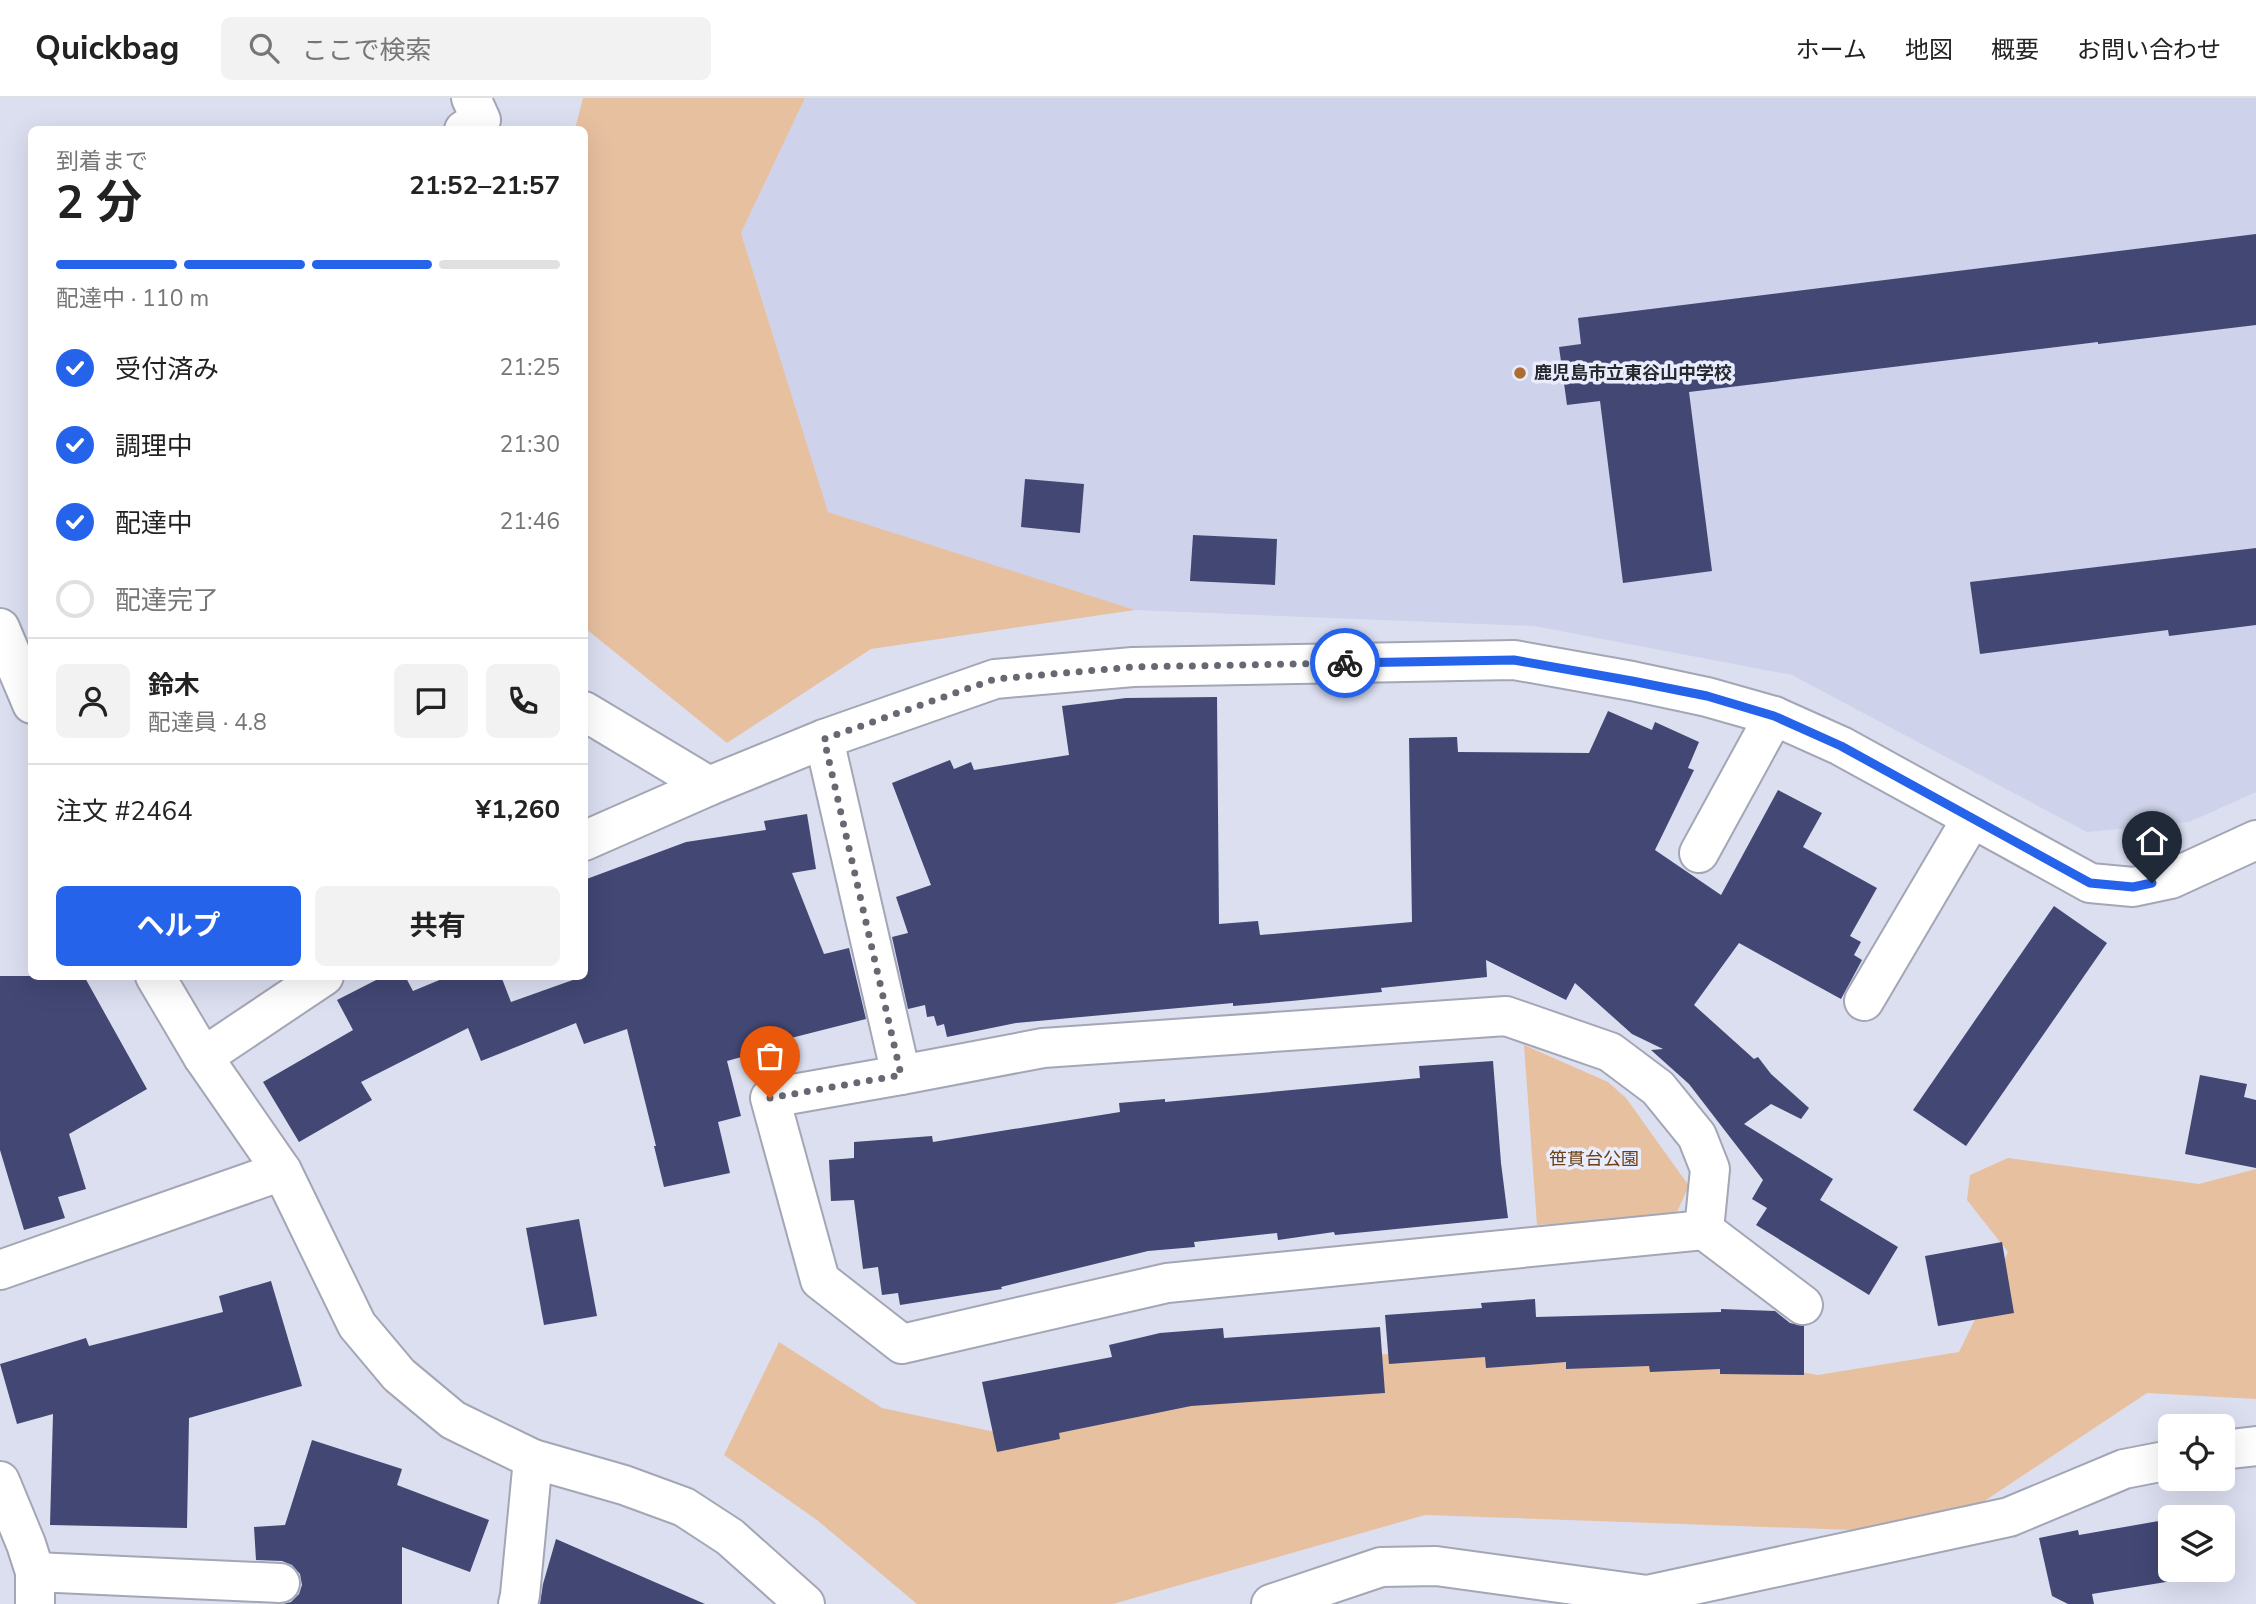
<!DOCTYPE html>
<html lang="ja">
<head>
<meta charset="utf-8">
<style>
	:root { --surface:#fff; --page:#f2f2f2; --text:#222; --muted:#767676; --line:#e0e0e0; --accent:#2563eb }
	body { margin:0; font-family:"Nunito Sans","Noto Sans JP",sans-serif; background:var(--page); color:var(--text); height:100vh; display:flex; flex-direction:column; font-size:26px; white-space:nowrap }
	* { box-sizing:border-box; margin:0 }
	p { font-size:23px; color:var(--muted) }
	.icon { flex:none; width:38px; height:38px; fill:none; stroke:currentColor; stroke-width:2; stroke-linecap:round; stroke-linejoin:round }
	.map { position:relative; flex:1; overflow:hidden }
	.details { position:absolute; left:28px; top:28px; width:560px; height:854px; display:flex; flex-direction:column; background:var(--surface); border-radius:10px; box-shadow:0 7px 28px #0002 }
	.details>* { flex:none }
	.fabs { position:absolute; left:2158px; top:1316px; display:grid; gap:14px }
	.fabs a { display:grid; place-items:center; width:77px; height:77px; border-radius:10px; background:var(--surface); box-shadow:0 7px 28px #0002; font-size:35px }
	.pin { position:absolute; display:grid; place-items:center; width:60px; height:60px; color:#fff; margin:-72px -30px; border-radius:50% 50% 50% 0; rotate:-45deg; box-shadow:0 0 7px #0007 }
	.pin .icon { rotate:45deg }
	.courier { position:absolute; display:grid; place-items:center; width:70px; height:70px; margin:-35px; border:5px solid #2563eb; border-radius:50%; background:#fff; color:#222; box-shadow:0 2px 9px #0007 }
	.headline em { font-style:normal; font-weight:700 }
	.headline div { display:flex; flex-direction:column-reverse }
	.headline { display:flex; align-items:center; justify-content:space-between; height:119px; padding:0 28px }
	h1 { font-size:46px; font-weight:700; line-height:52px }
	.bar { display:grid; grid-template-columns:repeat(4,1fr); gap:10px 7px; align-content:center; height:84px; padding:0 28px }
	.bar i { height:9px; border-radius:5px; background:var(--line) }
	.bar .on { background:var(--accent) }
	.bar p { grid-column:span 4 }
	.line { display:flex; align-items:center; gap:18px; padding:0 28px; border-top:2px solid var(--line) }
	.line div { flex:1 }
	.round { display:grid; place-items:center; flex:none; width:74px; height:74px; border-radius:10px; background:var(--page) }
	ol { padding:0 28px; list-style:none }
	li { display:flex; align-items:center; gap:21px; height:77px }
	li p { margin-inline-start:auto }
	li .icon { padding:7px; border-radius:50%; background:var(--accent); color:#fff; stroke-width:4 }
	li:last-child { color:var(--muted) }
	li i { width:38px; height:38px; border:4px solid var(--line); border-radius:50% }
	.button { display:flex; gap:14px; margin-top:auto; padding:14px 28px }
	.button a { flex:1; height:80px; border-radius:10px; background:var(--accent); color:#fff; font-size:28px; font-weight:700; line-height:80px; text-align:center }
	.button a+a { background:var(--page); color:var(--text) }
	header { display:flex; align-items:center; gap:42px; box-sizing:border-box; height:98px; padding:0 35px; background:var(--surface); border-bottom:2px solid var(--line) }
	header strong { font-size:33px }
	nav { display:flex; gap:38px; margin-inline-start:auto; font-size:24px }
	.search { width:490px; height:63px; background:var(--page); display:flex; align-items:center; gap:18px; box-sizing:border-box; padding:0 24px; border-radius:10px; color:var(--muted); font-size:26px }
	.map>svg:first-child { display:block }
</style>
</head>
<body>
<header>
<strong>Quickbag</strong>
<div class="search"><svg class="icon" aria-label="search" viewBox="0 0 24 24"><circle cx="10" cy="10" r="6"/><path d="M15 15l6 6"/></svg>ここで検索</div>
<nav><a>ホーム</a><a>地図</a><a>概要</a><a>お問い合わせ</a></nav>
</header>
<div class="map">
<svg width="2256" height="1506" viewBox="0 0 2256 1506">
	<rect width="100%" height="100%" fill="#dcdff0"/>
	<polygon fill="#ced2ea" points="805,0 2256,0 2256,694 2189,724 2087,734 1792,577 1534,528 1135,512 828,415 741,135"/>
	<g fill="#e7c0a0">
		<polygon points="583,0 805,0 741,135 828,414 1135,512 871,551 727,645 585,530 584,32 575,31"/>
		<polygon points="1524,947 1608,984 1626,1000 1689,1088 1675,1118 1537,1127"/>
		<polygon points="2008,1060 2199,1086 2256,1071 2256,1301 2147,1295 1977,1408 1853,1432 1425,1417 1113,1506 917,1506 817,1422 724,1357 779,1244 882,1310 995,1334 1228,1268 1604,1240 1818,1277 1959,1254 2008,1154 1967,1102 1970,1077"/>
	</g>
	<g fill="#424774">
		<polygon points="2256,136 2256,227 2098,246 2098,244 1689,294 1712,473 1623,485 1600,303 1567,307 1559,249 1581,246 1578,220"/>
		<polygon points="1025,381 1084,386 1080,435 1021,429"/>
		<polygon points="1193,437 1277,441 1275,487 1190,483"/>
		<polygon points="2256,450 2256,527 2169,538 2168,532 1980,556 1970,484"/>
		<polygon points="1217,599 1219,826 1258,823 1260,837 1412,824 1409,640 1457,639 1458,654 1589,655 1608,613 1652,632 1655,624 1699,644 1688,670 1694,672 1655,752 1721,797 1778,692 1822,715 1803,749 1877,790 1850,838 1861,844 1854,857 1862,862 1841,901 1739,845 1694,907 1754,961 1758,959 1771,976 1809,1010 1801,1021 1771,1006 1744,1026 1833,1081 1820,1102 1898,1149 1869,1197 1756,1127 1767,1110 1752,1101 1763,1082 1689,986 1651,952 1663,951 1632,936 1575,885 1566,902 1486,862 1487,879 1381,890 1382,894 1291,903 1233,908 1233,905 1016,925 947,939 944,926 937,928 934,918 927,919 925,907 908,911 892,839 908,835 896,799 931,787 892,685 950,662 954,671 971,664 974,672 1069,657 1062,608 1126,600"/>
		<polygon points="807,716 816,771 792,775 824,856 849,850 866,921 787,941 788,946 727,963 741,1018 718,1024 730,1075 664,1089 654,1048 656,1048 627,931 584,946 576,925 481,963 468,930 361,984 372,1002 299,1044 263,984 353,932 337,902 384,878 405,878 413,893 449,878 501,878 511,904 584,878 584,782 686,744 766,732 764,723"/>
		<polygon points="2054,808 2107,845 1966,1048 1913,1012"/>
		<polygon points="0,878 84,878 147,991 69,1036 86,1091 58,1099 65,1120 24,1132 0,1052"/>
		<polygon points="1493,963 1501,1065 1508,1120 1335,1137 1334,1134 1278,1142 1277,1135 1194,1144 1195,1149 1148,1153 1001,1189 1002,1191 900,1207 898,1195 882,1197 878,1169 863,1171 854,1102 831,1103 829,1062 854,1060 854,1044 932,1038 933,1044 1120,1014 1119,1005 1165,1001 1165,1004 1420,980 1419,968"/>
		<polygon points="2200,977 2247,986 2244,999 2256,1002 2256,1070 2185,1056"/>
		<polygon points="579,1121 597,1218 544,1227 526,1130"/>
		<polygon points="2002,1144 2014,1215 1938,1228 1925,1158"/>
		<polygon points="271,1183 302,1288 189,1320 187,1430 50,1427 53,1316 17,1326 0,1266 86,1240 89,1248 223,1214 219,1198"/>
		<polygon points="1535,1201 1536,1219 1721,1214 1721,1211 1775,1213 1790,1225 1804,1228 1804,1277 1720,1276 1720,1271 1650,1274 1649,1268 1566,1271 1566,1264 1486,1270 1485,1259 1389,1266 1385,1217 1482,1210 1481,1205"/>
		<polygon points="1380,1229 1385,1295 1191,1308 1059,1335 1060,1341 997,1354 982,1284 1112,1259 1109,1247 1160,1235 1223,1230 1224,1240"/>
		<polygon points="312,1342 402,1371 397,1387 489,1422 470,1474 402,1449 402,1506 283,1506 291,1504 299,1496 302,1487 300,1476 292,1467 282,1463 256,1462 254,1429 285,1427"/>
		<polygon points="2170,1421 2170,1472 2209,1472 2209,1477 2092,1496 2094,1506 2068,1506 2052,1498 2039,1440 2078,1432 2079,1437"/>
		<polygon points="556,1441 705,1506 540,1506 543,1486"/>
	</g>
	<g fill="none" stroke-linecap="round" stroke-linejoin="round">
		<defs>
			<g id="minor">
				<polyline points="464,32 481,22 471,0"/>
				<polyline points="584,613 709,688"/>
				<polyline points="824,641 901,977 1043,950 1506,918 1610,954 1658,990 1697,1038 1710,1071 1704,1132 1803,1207"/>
				<polyline points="584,743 709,688 824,641 995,581 1133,569 1514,562 1632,583 1707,599 1774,618 1841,648 2090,785 2133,789 2171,781 2256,742"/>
				<polyline points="1699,755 1774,618"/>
				<polyline points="1864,903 1972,720"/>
				<polyline points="203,959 324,878"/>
				<polyline points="901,977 770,1000 820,1182 902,1246 1167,1185 1704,1132"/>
				<polyline points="0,1172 282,1073"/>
				<polyline points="0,1383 26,1446 35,1474 35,1506"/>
				<polyline points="35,1474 280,1485"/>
				<polyline points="518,1506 520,1497 533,1361"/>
			</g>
			<g id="tertiary">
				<polyline points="0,530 32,606"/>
				<polyline points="155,878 203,959 282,1073 357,1227 399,1277 453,1322 533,1361 624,1387 684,1409 730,1439 805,1506"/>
				<polyline points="2222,1352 2256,1348"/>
				<polyline points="1271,1506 1381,1469 1436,1468 1647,1497 2009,1419 2124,1371 2170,1362"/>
			</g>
		</defs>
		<use href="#minor" stroke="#a3a6b5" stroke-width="42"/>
		<use href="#tertiary" stroke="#a3a6b5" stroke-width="42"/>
		<use href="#minor" stroke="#fff" stroke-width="38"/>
		<use href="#tertiary" stroke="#fff" stroke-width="38"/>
	</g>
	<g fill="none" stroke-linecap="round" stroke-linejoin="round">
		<polyline stroke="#666872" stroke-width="7" stroke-dasharray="0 12.6" points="770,1000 901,977 824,641 995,581 1133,569 1345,565"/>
		<polyline stroke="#2563eb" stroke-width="9" points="1345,565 1514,562 1632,583 1707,598 1774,618 1841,648 2090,785 2133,789 2152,785"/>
	</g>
	<circle fill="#ab6d32" stroke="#e9ecfd" stroke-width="2.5" cx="1520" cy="275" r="7"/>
	<g text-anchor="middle" stroke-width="7" stroke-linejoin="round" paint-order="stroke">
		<g font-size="18" font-weight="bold" fill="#26282e" stroke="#e9ecfd" text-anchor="start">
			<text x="1534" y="281">鹿児島市立東谷山中学校</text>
		</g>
		<g font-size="18" fill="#6d4013" stroke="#e9ecfd">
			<text x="1594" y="1067">笹貫台公園</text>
		</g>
	</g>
</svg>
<div class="fabs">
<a><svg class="icon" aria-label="locate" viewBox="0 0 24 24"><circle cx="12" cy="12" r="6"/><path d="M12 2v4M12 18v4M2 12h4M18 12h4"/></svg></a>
<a><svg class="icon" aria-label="layers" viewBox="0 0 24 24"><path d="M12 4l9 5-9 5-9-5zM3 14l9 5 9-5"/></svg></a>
</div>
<div class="pin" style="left:770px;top:1000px;background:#ea580c"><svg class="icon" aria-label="bag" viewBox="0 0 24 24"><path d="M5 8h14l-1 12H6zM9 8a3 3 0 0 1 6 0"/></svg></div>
<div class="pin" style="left:2152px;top:785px;background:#1f2937"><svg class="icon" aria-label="home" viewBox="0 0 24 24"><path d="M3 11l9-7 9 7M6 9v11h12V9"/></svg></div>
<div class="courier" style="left:1345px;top:565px"><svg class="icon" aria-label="bike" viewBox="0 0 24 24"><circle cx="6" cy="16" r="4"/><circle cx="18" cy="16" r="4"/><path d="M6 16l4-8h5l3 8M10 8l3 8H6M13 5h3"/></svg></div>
<section class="details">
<div class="headline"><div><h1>2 分</h1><p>到着まで</p></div><em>21:52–21:57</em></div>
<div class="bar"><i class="on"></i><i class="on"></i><i class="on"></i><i></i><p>配達中 · 110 m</p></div>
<ol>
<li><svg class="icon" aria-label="check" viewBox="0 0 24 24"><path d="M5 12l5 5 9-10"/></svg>受付済み<p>21:25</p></li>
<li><svg class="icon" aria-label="check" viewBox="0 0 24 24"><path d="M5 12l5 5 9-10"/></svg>調理中<p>21:30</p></li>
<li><svg class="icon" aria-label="check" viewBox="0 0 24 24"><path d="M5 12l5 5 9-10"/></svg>配達中<p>21:46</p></li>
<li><i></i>配達完了</li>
</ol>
<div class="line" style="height:126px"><a class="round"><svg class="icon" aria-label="person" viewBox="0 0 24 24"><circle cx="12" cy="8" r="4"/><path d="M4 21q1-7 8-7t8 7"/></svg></a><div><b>鈴木</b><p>配達員 · 4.8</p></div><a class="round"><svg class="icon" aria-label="chat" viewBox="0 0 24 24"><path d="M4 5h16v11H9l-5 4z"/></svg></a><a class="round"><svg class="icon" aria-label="phone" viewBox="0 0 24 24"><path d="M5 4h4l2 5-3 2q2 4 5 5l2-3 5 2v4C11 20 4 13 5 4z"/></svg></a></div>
<div class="line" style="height:91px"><div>注文 #2464</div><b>¥1,260</b></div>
<div class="button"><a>ヘルプ</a><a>共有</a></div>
</section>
</div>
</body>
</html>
